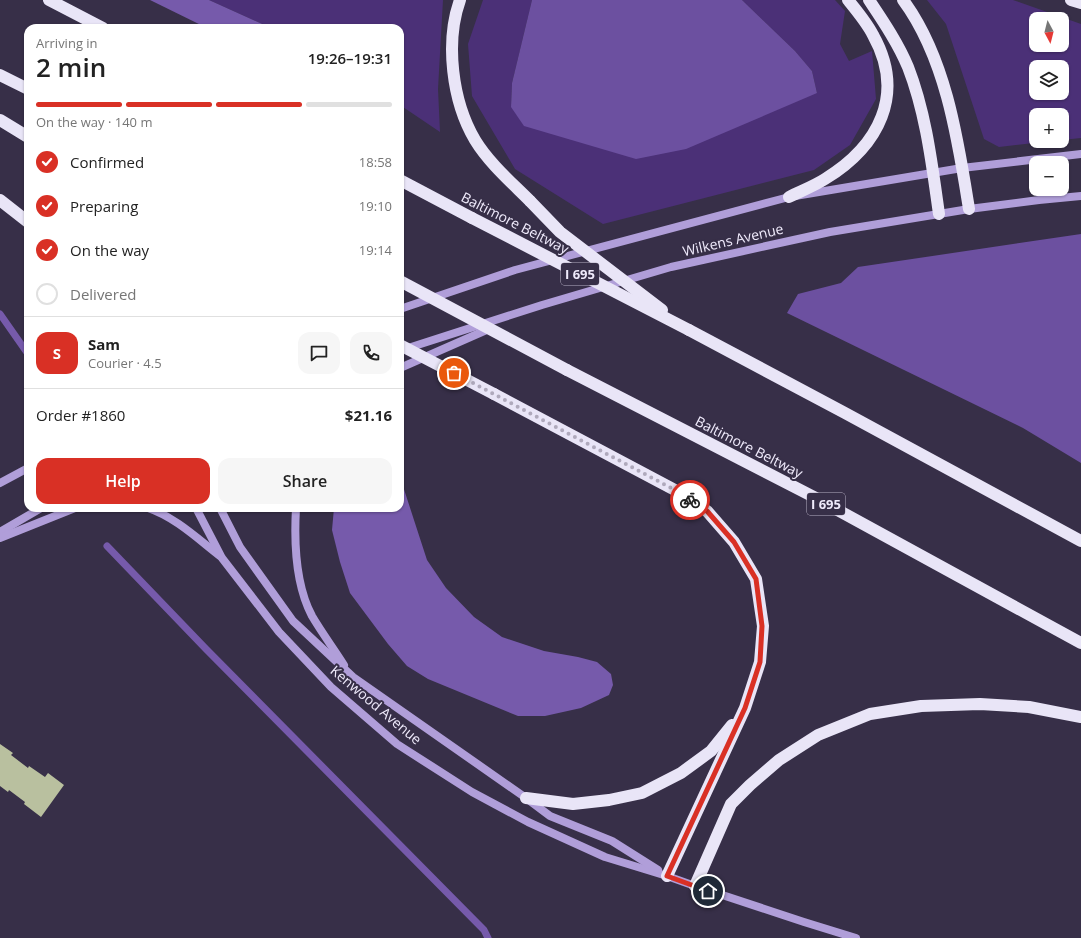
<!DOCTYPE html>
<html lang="en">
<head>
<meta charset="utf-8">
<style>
	:root { --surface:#fff; --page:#f6f6f6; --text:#222; --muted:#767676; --line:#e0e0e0; --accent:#d93025 }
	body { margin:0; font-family:"Open Sans",sans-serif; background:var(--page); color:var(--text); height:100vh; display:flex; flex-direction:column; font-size:15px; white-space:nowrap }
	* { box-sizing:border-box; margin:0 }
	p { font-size:13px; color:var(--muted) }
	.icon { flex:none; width:22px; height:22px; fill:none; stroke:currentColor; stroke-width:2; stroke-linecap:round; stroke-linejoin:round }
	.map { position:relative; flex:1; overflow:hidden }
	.details { position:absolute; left:24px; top:24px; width:380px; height:488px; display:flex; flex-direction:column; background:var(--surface); border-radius:12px; box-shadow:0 1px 3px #0004 }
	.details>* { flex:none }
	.needle { width:26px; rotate:173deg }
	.tools { position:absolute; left:1029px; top:12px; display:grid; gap:8px }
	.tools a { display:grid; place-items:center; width:40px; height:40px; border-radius:8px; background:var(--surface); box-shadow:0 1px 3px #0004; font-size:20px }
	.pin { position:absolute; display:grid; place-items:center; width:34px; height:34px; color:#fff; margin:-17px; border:2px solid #fff; border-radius:50%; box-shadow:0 1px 4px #0007 }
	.courier { position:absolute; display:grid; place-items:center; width:40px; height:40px; margin:-20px; border:3px solid #d93025; border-radius:50%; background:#fff; color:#222; box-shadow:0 1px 5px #0007 }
	.head em { font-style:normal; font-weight:600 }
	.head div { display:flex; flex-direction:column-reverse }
	.head { display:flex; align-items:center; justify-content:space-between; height:68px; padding:0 12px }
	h1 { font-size:26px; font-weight:600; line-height:30px }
	.bar { display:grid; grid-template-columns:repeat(4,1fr); gap:6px 4px; align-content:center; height:48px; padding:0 12px }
	.bar i { height:5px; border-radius:3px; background:var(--line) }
	.bar .selected { background:var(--accent) }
	.bar p { grid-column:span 4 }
	.line { display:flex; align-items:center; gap:10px; padding:0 12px; border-top:1px solid var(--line) }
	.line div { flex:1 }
	.round { display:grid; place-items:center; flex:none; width:42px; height:42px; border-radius:12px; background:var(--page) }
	ol { padding:0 12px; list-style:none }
	li { display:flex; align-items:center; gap:12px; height:44px }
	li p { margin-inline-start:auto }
	li .icon { padding:4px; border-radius:50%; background:var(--accent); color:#fff; stroke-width:4 }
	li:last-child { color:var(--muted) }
	li i { width:22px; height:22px; border:2px solid var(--line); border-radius:50% }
	.primary-button { display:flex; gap:8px; margin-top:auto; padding:8px 12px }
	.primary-button a { flex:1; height:46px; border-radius:12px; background:var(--accent); color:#fff; font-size:16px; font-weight:600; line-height:46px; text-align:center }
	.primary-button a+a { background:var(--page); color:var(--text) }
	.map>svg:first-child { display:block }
</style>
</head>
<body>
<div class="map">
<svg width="1081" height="938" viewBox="0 0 1081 938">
	<rect width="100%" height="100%" fill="#372f48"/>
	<g fill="#4b3077" fill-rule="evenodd">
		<polygon points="209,0 443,0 438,89 440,132 400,105 400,28 271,28"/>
		<polygon points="483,0 532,0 512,83 511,107 817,93 812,71 795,51 742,0 835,0 845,11 840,44 849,61 872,51 876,99 850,145 814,170 603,224 515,169 472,96 468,44"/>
		<path d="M927 0H1013L1081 24V138L1062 140V115H1036V141H1052L999 147 984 139 946 24ZM1036 19H1062V45H1036ZM1036 67H1062V93H1036Z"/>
	</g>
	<g fill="#6c50a0">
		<polygon points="532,0 742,0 795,51 812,71 817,93 686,149 636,159 524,126 511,107 512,83"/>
		<polygon points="1081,234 1081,463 1023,428 787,313 798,294 841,283 858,267"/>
	</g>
	<g fill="#765aab">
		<polygon points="150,0 209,0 271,28 207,28"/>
		<polygon points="400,477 427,560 446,588 474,617 502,637 544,651 578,657 597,662 611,674 613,685 609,695 581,708 545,716 518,716 428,679 407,666 388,644 350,593 340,562 332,530 334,508 400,508"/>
	</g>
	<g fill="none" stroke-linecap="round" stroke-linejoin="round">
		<g stroke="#765aab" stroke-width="7">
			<polyline points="0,314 28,354"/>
			<polyline points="107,546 206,649 484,930 488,938"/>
		</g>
	</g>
	<polygon fill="#b9c09f" points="0,744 13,753 11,755 28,768 29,766 45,777 48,773 64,785 41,817 24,804 25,802 9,790 8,792 0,786"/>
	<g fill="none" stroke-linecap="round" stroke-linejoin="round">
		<g stroke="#b09ed9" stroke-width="8">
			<polyline points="400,309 515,270 789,197 962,168 1081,154"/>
			<polyline points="405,349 542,305 671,267 830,232 969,209 1039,200 1081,196"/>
			<polyline points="400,368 491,328"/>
			<polyline points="0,483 28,468"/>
			<path d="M148 508C175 517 198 539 220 556"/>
			<polyline points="196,508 222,558 279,632 331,687 397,744 472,792 528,822 605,857 667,876 695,886 804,922 856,938"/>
			<polyline points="220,508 240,547 293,621 353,677 526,798 550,816 612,841 658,870"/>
			<path d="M296 508C294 543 295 584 312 616 322 633 334 649 344 665"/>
			<polyline points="0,532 41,508"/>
			<polyline points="0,538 75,508"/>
		</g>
		<g stroke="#e9e5f7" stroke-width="12">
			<polyline points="49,0 103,28"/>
			<path d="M460 0C445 42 452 101 475 140 489 163 511 182 530 201"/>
			<path d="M869 0C883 21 898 43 908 67 926 113 932 165 939 214"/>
			<path d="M903 0C946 58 958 140 969 209"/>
			<polyline points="1071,0 1081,3"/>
			<polyline points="0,75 28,89"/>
			<polyline points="0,120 28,137"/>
			<polyline points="400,180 472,218"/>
			<path d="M789 197C801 191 814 186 825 179 879 146 906 94 873 35 867 23 857 11 848 0"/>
			<polyline points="0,200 28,222"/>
			<polyline points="689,330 845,413 1081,541"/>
			<polyline points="567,370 812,496 1081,643"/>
			<polyline points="494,394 673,489 707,511 734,542 756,579 763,626 760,662 745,708 667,876"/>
			<polyline points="526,798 573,804 609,800 642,793 681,773 711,751 732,725"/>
			<polyline points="695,886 731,804 750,785 779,760 818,735 870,714 921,706 980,704 1029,707 1081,717"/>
		</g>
		<g stroke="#e9e5f7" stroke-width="12">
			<polyline points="530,201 560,232 662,310"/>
			<polyline points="472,218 689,330"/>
			<polyline points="400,281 567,370"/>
			<polyline points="400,345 494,394"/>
		</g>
	</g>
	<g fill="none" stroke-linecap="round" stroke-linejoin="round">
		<polyline stroke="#afa9bc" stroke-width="4" stroke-dasharray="0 7.2" points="454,373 673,489 690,500"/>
		<polyline stroke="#d93025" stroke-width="5" points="690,500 707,511 734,542 756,579 762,626 760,662 745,708 667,876 708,891"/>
	</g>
	<g text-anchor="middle" stroke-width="4" stroke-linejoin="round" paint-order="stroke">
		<g fill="#372f48" stroke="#b8b2c5" stroke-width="1">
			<rect x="561" y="263" width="38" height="22" rx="3"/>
			<rect x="807" y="493" width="38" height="22" rx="3"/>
		</g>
		<g font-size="13" font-weight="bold" fill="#efeafb">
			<text x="580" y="279">I 695</text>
			<text x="826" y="509">I 695</text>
		</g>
		<g font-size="14" fill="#efeafb" stroke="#372f48">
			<text transform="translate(515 223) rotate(27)" y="5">Baltimore Beltway</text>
			<text transform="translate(733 240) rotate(-13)" y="5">Wilkens Avenue</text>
			<text transform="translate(749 447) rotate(27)" y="5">Baltimore Beltway</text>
			<text transform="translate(376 705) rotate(40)" y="5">Kenwood Avenue</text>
		</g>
	</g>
</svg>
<div class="tools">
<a><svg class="needle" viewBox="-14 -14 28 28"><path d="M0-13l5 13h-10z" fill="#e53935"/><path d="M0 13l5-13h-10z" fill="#767676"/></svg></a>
<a><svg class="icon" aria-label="layers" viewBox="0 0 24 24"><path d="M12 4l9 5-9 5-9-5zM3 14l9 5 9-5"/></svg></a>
<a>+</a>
<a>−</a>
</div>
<div class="pin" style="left:454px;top:373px;background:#ea580c"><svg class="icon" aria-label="bag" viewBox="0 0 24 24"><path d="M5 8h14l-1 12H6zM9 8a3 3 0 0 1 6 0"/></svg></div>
<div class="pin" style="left:708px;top:891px;background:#1f2937"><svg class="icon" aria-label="home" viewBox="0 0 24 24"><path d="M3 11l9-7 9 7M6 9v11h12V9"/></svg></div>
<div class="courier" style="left:690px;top:500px"><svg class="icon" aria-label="bike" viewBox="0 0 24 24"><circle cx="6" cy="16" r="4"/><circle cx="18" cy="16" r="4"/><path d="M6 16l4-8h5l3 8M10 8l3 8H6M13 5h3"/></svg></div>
<section class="details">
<div class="head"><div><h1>2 min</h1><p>Arriving in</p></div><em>19:26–19:31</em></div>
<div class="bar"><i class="selected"></i><i class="selected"></i><i class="selected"></i><i></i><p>On the way · 140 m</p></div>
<ol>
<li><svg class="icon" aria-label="check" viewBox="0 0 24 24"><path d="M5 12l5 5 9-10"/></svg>Confirmed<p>18:58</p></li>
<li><svg class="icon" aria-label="check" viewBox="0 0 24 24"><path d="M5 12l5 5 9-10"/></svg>Preparing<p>19:10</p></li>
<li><svg class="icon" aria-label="check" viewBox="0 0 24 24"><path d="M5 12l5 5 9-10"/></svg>On the way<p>19:14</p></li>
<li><i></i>Delivered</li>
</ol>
<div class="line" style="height:72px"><b class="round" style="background:var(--accent);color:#fff">S</b><div><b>Sam</b><p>Courier · 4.5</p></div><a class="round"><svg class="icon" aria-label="chat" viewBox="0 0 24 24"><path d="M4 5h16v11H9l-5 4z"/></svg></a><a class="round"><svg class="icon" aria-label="phone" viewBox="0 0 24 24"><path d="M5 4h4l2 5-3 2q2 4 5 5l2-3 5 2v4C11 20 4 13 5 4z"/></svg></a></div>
<div class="line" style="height:52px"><div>Order #1860</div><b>$21.16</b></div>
<div class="primary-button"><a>Help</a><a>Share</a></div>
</section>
</div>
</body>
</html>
